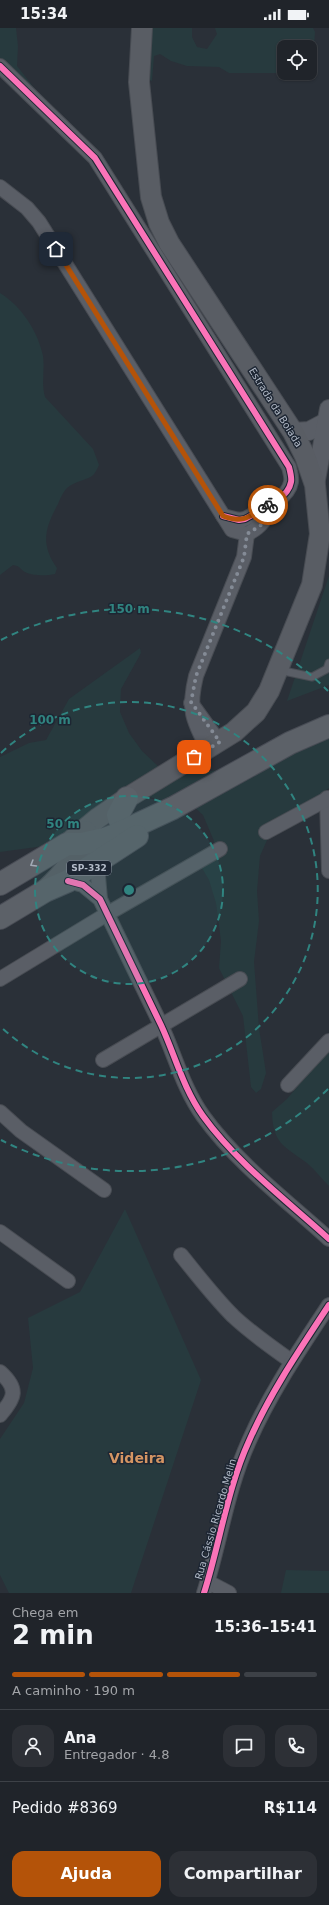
<!DOCTYPE html>
<html lang="pt">
<head>
<meta charset="utf-8">
<style>
	:root { --surface:#20242a; --page:#2d3036; --text:#f1f3f6; --muted:#a2a4a8; --line:#3d4147; --accent:#b45309 }
	body { margin:0; font-family:"DejaVu Sans",sans-serif; background:var(--page); color:var(--text); height:100vh; display:flex; flex-direction:column; font-size:15px; white-space:nowrap }
	* { box-sizing:border-box; margin:0 }
	p { font-size:13px; color:var(--muted) }
	.icon { flex:none; width:22px; height:22px; fill:none; stroke:currentColor; stroke-width:2; stroke-linecap:round; stroke-linejoin:round }
	.map { position:relative; height:1565px; overflow:hidden }
	.side { display:flex; flex-direction:column; background:var(--surface); flex:1 }
	.side>* { flex:none }
	.tools { position:absolute; left:277px; top:12px; display:grid; gap:8px }
	.tools a { display:grid; place-items:center; width:40px; height:40px; border-radius:8px; background:var(--surface); box-shadow:0 1px 3px #0004,0 0 0 1px var(--line); font-size:20px }
	.pin { position:absolute; display:grid; place-items:center; width:34px; height:34px; color:#fff; margin:-17px; border-radius:8px; box-shadow:0 2px 6px #0006 }
	.courier { position:absolute; display:grid; place-items:center; width:40px; height:40px; margin:-20px; border:3px solid #b45309; border-radius:50%; background:#fff; color:#222; box-shadow:0 1px 5px #0007 }
	.headline em { font-style:normal; font-weight:700 }
	.headline div { display:flex; flex-direction:column-reverse }
	.headline { display:flex; align-items:center; justify-content:space-between; height:68px; padding:0 12px }
	h1 { font-size:26px; font-weight:700; line-height:30px }
	.bar { display:grid; grid-template-columns:repeat(4,1fr); gap:6px 4px; align-content:center; height:48px; padding:0 12px }
	.bar i { height:5px; border-radius:3px; background:var(--line) }
	.bar .current { background:var(--accent) }
	.bar p { grid-column:span 4 }
	.line { display:flex; align-items:center; gap:10px; padding:0 12px; border-top:1px solid var(--line) }
	.line div { flex:1 }
	.round { display:grid; place-items:center; flex:none; width:42px; height:42px; border-radius:12px; background:var(--page) }
	.primary-button { display:flex; gap:8px; margin-top:auto; padding:8px 12px }
	.primary-button a { flex:1; height:46px; border-radius:12px; background:var(--accent); color:#fff; font-size:16px; font-weight:700; line-height:46px; text-align:center }
	.primary-button a+a { background:var(--page); color:var(--text) }
	.status { display:flex; justify-content:space-between; align-items:center; height:28px; padding:0 20px; background:var(--surface); direction:ltr }
	.status svg { height:11px; fill:currentColor }
	.map>svg:first-child { display:block }
</style>
</head>
<body>
<div class="status"><b>15:34</b><svg viewBox="0 0 49 12"><path d="M0 12V9h3v3zM5 12V6h3v6zM10 12V3h3v9zM15 12V0h3v12zM26 1h20v11H26zM47 4h2v5h-2z"/></svg></div>
<div class="map">
<svg width="329" height="1565" viewBox="0 0 329 1565">
	<rect width="100%" height="100%" fill="#2a3038"/>
	<g fill="#273a3e">
		<polygon points="0,0 16,0 18,18 17,38 42,70 0,38"/>
		<polygon points="142,0 192,0 192,9 197,19 207,21 217,6 215,0 313,0 315,4 314,19 310,23 310,19 284,19 284,43 281,45 229,45 219,39 187,38 171,33 160,26 154,28 152,53 147,51"/>
		<path d="M0 265C21 278 38 303 43 328 45 342 41 355 45 369L93 421 99 437C97 441 95 446 92 448 84 453 75 453 67 460 63 464 60 471 58 476 45 500 40 516 57 540L55 546C47 548 32 548 25 544 20 541 20 538 13 537L0 547Z"/>
		<polygon points="329,548 329,657 287,673"/>
		<polygon points="140,620 141,625 121,661 120,684 129,705 142,723 160,740 180,740 201,744 222,742 329,703 329,760 283,793 268,810 260,828 257,863 259,893 254,934 259,1000 266,1045 261,1061 256,1065 251,1059 243,988 219,940 221,913 216,875 209,852 202,840 214,823 214,813 203,787 192,777 167,774 129,763 71,804 44,818 0,824 0,729 29,715 46,712 69,671"/>
		<path d="M329 1021V1158C322 1151 315 1142 307 1135 284 1118 273 1116 272 1084L287 1071Z"/>
		<polygon points="125,1181 201,1352 131,1565 9,1565 0,1547 0,1411 24,1375 33,1340 28,1290 80,1264"/>
		<polygon points="286,1542 329,1543 329,1565 281,1565"/>
	</g>
	<g fill="none" stroke-linecap="round" stroke-linejoin="round">
		<defs>
			<polyline id="service" points="279,642 312,649 327,641 329,635"/>
			<g id="minor">
				<path d="M0 38 95 130 289 439C290 443 292 450 291 454 288 472 259 483 245 491L239 492 223 488"/>
				<path d="M0 159 27 180 39 194 232 502 247 506C263 498 266 490 274 474"/>
				<polyline points="191,675 219,714"/>
				<path d="M208 721C192 691 188 681 196 648L244 529 247 506"/>
				<polyline points="327,770 329,843"/>
				<polyline points="266,804 329,770"/>
				<polyline points="88,830 98,848 100,871"/>
				<path d="M68 853 83 857 100 871C120 913 141 955 161 997 175 1027 183 1060 203 1088 237 1135 286 1172 329 1211"/>
				<polyline points="0,951 107,886 220,821"/>
				<polyline points="103,1032 240,951"/>
				<polyline points="288,1057 329,1013"/>
				<polyline points="0,1084 21,1103 104,1162"/>
				<polyline points="0,1204 68,1253"/>
				<path d="M181 1227C198 1248 214 1269 233 1288 251 1305 271 1319 291 1333"/>
				<path d="M0 1344C19 1361 15 1370 0 1387"/>
				<polyline points="208,1554 229,1565"/>
				<path d="M204 1565C220 1515 227 1461 249 1413 270 1365 300 1321 329 1277"/>
			</g>
			<g id="tertiary">
				<polyline points="293,404 309,403 326,394"/>
				<polyline points="315,457 329,381"/>
			</g>
			<g id="secondary">
				<polyline points="67,816 98,790 127,770 234,704 256,684 269,663 312,557 320,506 315,457 305,428 293,404 169,215 159,195 151,169 139,54 142,0"/>
				<path d="M46 861C65 844 77 827 86 803"/>
			</g>
			<g id="primary">
				<polyline points="127,770 118,787 120,793 128,801"/>
				<polyline points="0,856 67,816 81,816 104,811 115,807 173,780 290,715 329,698"/>
				<polyline points="0,890 45,863 68,853 137,808"/>
			</g>
		</defs>
		<use href="#service" stroke="#484c53" stroke-width="9"/>
		<use href="#minor" stroke="#484c53" stroke-width="16"/>
		<use href="#tertiary" stroke="#484c53" stroke-width="20"/>
		<use href="#secondary" stroke="#484c53" stroke-width="22"/>
		<use href="#primary" stroke="#484c55" stroke-width="24"/>
		<use href="#service" stroke="#5a5e66" stroke-width="7"/>
		<use href="#minor" stroke="#5a5e66" stroke-width="14"/>
		<use href="#tertiary" stroke="#5a5e66" stroke-width="18"/>
		<use href="#secondary" stroke="#595d64" stroke-width="20"/>
		<use href="#primary" stroke="#5c6168" stroke-width="22"/>
		<defs>
			<g id="cycleway">
				<path d="M0 38 95 130 289 439C290 443 292 450 291 454 288 472 259 483 245 491L239 492 223 488"/>
				<path d="M68 853 83 857 100 871C120 913 141 955 161 997 175 1027 183 1060 203 1088 237 1135 286 1172 329 1211"/>
				<path d="M204 1565C220 1515 227 1461 249 1413 270 1365 300 1321 329 1277"/>
			</g>
		</defs>
		<use href="#cycleway" stroke="#1d2633" stroke-width="8"/>
		<use href="#cycleway" stroke="#fb73b8" stroke-width="6"/>
	</g>
	<defs><path id="oneway-chevron" d="M-2-3.5L2.5 0L-2 3.5" fill="none" stroke-width="1.6" stroke-linecap="round" stroke-linejoin="round"/></defs>
	<use stroke="#a2aab6" href="#oneway-chevron" transform="translate(33 836) rotate(149)"/>
	<g fill="none" stroke-linecap="round" stroke-linejoin="round">
		<polyline stroke="#848b96" stroke-width="4" stroke-dasharray="0 7.2" points="194,729 220,714 191,674 196,648 244,529 247,506 261,497 274,474 268,477"/>
		<path stroke="#b45309" stroke-width="5" d="M56 221 223 488C244 496 250 488 268 477"/>
	</g>
	<circle cx="129" cy="862" r="94" fill="#308480" fill-opacity=".12"/>
	<g fill="none" stroke="#308480" stroke-width="2" stroke-dasharray="7 5">
		<circle cx="129" cy="862" r="94"/>
		<path d="M1 725A188 188 0 1 1 1 999"/>
		<path d="M328 1061A281 281 0 0 1 1 1112M1 612A281 281 0 0 1 328 663"/>
	</g>
	<g text-anchor="middle" stroke-width="3" stroke-linejoin="round" paint-order="stroke">
		<rect fill="#1d2633" stroke="#878f9c" stroke-width="1" x="67" y="833" width="44" height="14" rx="3"/>
		<g font-size="9" font-weight="bold" fill="#b4bcc9">
			<text x="89" y="843">SP-332</text>
		</g>
		<g font-size="10" fill="#b4bcc9" stroke="#1d2633">
			<text transform="translate(276 379) rotate(58)" y="4">Estrada da Boiada</text>
			<text transform="translate(215 1491) rotate(-74)" y="4">Rua Cássio Ricardo Melin</text>
		</g>
		<g font-size="14" font-weight="bold" fill="#d59563" stroke="#1d2633">
			<text x="137" y="1435">Videira</text>
		</g>
	</g>
	<circle cx="129" cy="862" r="6" fill="#308480" stroke="#1d2633" stroke-width="2"/>
	<g font-size="12" text-anchor="middle" font-weight="bold" fill="#308480" stroke="#1d2633" stroke-width="3" stroke-linejoin="round" paint-order="stroke">
		<text x="129" y="585">150 m</text>
		<text x="50" y="696">100 m</text>
		<text x="63" y="800">50 m</text>
	</g>
</svg>
<div class="tools">
<a><svg class="icon" aria-label="locate" viewBox="0 0 24 24"><circle cx="12" cy="12" r="6"/><path d="M12 2v4M12 18v4M2 12h4M18 12h4"/></svg></a>
</div>
<div class="pin" style="left:194px;top:729px;background:#ea580c"><svg class="icon" aria-label="bag" viewBox="0 0 24 24"><path d="M5 8h14l-1 12H6zM9 8a3 3 0 0 1 6 0"/></svg></div>
<div class="pin" style="left:56px;top:221px;background:#1f2937"><svg class="icon" aria-label="home" viewBox="0 0 24 24"><path d="M3 11l9-7 9 7M6 9v11h12V9"/></svg></div>
<div class="courier" style="left:268px;top:477px"><svg class="icon" aria-label="bike" viewBox="0 0 24 24"><circle cx="6" cy="16" r="4"/><circle cx="18" cy="16" r="4"/><path d="M6 16l4-8h5l3 8M10 8l3 8H6M13 5h3"/></svg></div>
</div>
<section class="side">
<div class="headline"><div><h1>2 min</h1><p>Chega em</p></div><em>15:36–15:41</em></div>
<div class="bar"><i class="current"></i><i class="current"></i><i class="current"></i><i></i><p>A caminho · 190 m</p></div>
<div class="line" style="height:72px"><a class="round"><svg class="icon" aria-label="person" viewBox="0 0 24 24"><circle cx="12" cy="8" r="4"/><path d="M4 21q1-7 8-7t8 7"/></svg></a><div><b>Ana</b><p>Entregador · 4.8</p></div><a class="round"><svg class="icon" aria-label="chat" viewBox="0 0 24 24"><path d="M4 5h16v11H9l-5 4z"/></svg></a><a class="round"><svg class="icon" aria-label="phone" viewBox="0 0 24 24"><path d="M5 4h4l2 5-3 2q2 4 5 5l2-3 5 2v4C11 20 4 13 5 4z"/></svg></a></div>
<div class="line" style="height:52px"><div>Pedido #8369</div><b>R$114</b></div>
<div class="primary-button"><a>Ajuda</a><a>Compartilhar</a></div>
</section>
</body>
</html>
